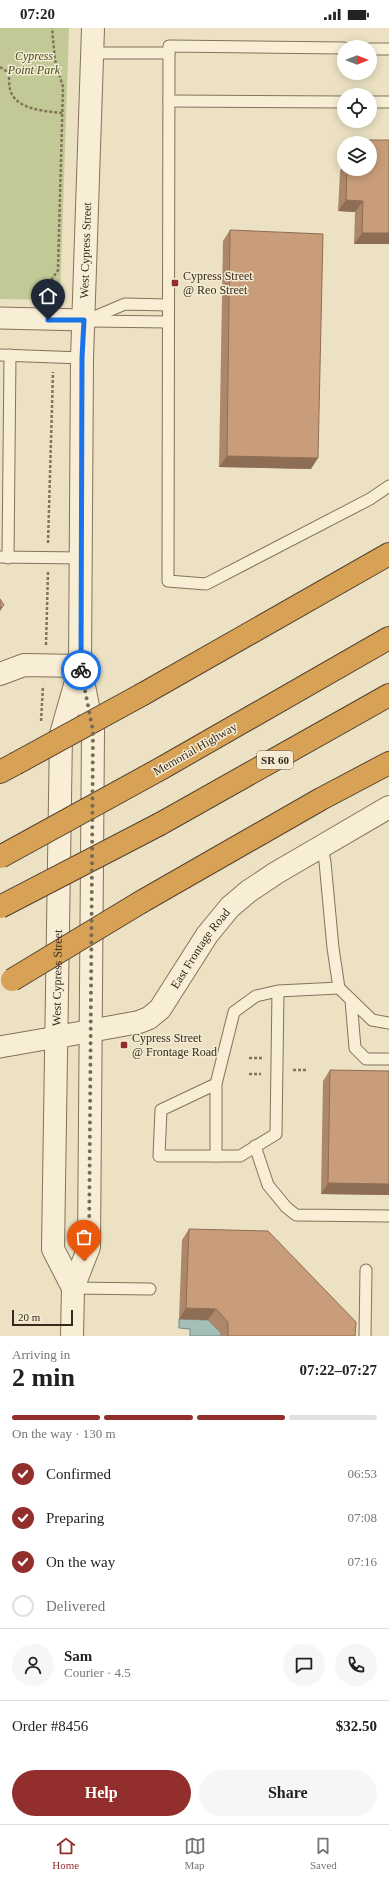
<!DOCTYPE html>
<html lang="en">
<head>
<meta charset="utf-8">
<style>
	:root { --surface:#fff; --page:#f6f6f6; --text:#222; --muted:#767676; --line:#e0e0e0; --accent:#922f2d }
	body { margin:0; font-family:"Times New Roman",serif; background:var(--page); color:var(--text); height:100vh; display:flex; flex-direction:column; font-size:15px; white-space:nowrap }
	* { box-sizing:border-box; margin:0 }
	p { font-size:13px; color:var(--muted) }
	.icon { flex:none; width:22px; height:22px; fill:none; stroke:currentColor; stroke-width:2; stroke-linecap:round; stroke-linejoin:round }
	.map { position:relative; height:1308px; overflow:hidden }
	.details { display:flex; flex-direction:column; background:var(--surface); flex:1 }
	.details>* { flex:none }
	.needle { width:26px; rotate:90deg }
	.buttons { position:absolute; left:337px; top:12px; display:grid; gap:8px }
	.buttons a { display:grid; place-items:center; width:40px; height:40px; border-radius:50%; background:var(--surface); box-shadow:0 2px 10px #0003; font-size:20px }
	.scale { position:absolute; left:12px; bottom:10px; width:61px; box-sizing:border-box; padding-left:4px; border:2px solid #362a1e; border-top:0; font-size:11px; line-height:14px; white-space:nowrap; color:#362a1e; -webkit-text-stroke:3px #f4ebd2; paint-order:stroke }
	.pin { position:absolute; display:grid; place-items:center; width:34px; height:34px; color:#fff; margin:-41px -17px; border-radius:50% 50% 50% 0; rotate:-45deg; box-shadow:0 0 4px #0007 }
	.pin .icon { rotate:45deg }
	.courier { position:absolute; display:grid; place-items:center; width:40px; height:40px; margin:-20px; border:3px solid #1a73e8; border-radius:50%; background:#fff; color:#222; box-shadow:0 1px 5px #0007 }
	.summary em { font-style:normal; font-weight:600 }
	.summary div { display:flex; flex-direction:column-reverse }
	.summary { display:flex; align-items:center; justify-content:space-between; height:68px; padding:0 12px }
	h1 { font-size:26px; font-weight:600; line-height:30px }
	.bar { display:grid; grid-template-columns:repeat(4,1fr); gap:6px 4px; align-content:center; height:48px; padding:0 12px }
	.bar i { height:5px; border-radius:3px; background:var(--line) }
	.bar .selected { background:var(--accent) }
	.bar p { grid-column:span 4 }
	.line { display:flex; align-items:center; gap:10px; padding:0 12px; border-top:1px solid var(--line) }
	.line div { flex:1 }
	.round { display:grid; place-items:center; flex:none; width:42px; height:42px; border-radius:21px; background:var(--page) }
	ol { padding:0 12px; list-style:none }
	li { display:flex; align-items:center; gap:12px; height:44px }
	li p { margin-inline-start:auto }
	li .icon { padding:4px; border-radius:50%; background:var(--accent); color:#fff; stroke-width:4 }
	li:last-child { color:var(--muted) }
	li i { width:22px; height:22px; border:2px solid var(--line); border-radius:50% }
	.action { display:flex; gap:8px; margin-top:auto; padding:8px 12px }
	.action a { flex:1; height:46px; border-radius:24px; background:var(--accent); color:#fff; font-size:16px; font-weight:600; line-height:46px; text-align:center }
	.action a+a { background:var(--page); color:var(--text) }
	.status { display:flex; justify-content:space-between; align-items:center; height:28px; padding:0 20px; background:var(--surface); direction:ltr }
	.status svg { height:11px; fill:currentColor }
	.tabs { display:flex; justify-content:space-around; align-items:center; height:56px; border-top:1px solid var(--line); background:var(--surface); font-size:11px; color:var(--muted) }
	.tabs a { display:grid; justify-items:center; gap:2px }
	.tabs .selected { color:var(--accent) }
	.map>svg:first-child { display:block }
</style>
</head>
<body>
<div class="status"><b>07:20</b><svg viewBox="0 0 49 12"><path d="M0 12V9h3v3zM5 12V6h3v6zM10 12V3h3v9zM15 12V0h3v12zM26 1h20v11H26zM47 4h2v5h-2z"/></svg></div>
<div class="map">
<svg width="389" height="1308" viewBox="0 0 389 1308">
	<rect width="100%" height="100%" fill="#ece1c3"/>
	<polygon fill="#c2c997" points="0,0 69,0 60,272 0,271"/>
	<polygon fill="#a5bfb8" stroke="#6c8c85" points="179,1291 208,1292 221,1305 220,1308 190,1308 190,1301 179,1300"/>
	<g fill="none" stroke-linecap="round" stroke-linejoin="round">
		<defs>
			<g id="service">
				<polyline points="344,20 169,18 168,553 206,556 370,471 389,458"/>
				<polyline points="370,21 389,21"/>
				<polyline points="93,25 169,25"/>
				<polyline points="169,73 344,74"/>
				<polyline points="370,74 389,74"/>
				<polyline points="87,292 125,276 168,277"/>
				<polyline points="91,293 168,294"/>
				<polyline points="0,327 82,330"/>
				<polyline points="0,529 81,530"/>
				<polyline points="8,530 10,327"/>
				<polyline points="322,819 325,834 333,920 339,960 372,992 389,995"/>
				<polyline points="278,963 276,1106 240,1128 159,1128 161,1082 216,1056 234,984 256,968 278,963 339,960"/>
				<polyline points="351,972 355,1020 366,1031 389,1031"/>
				<polyline points="216,1056 216,1128"/>
				<polyline points="255,1118 268,1157 286,1179 296,1187 389,1188"/>
				<polyline points="73,1260 150,1261"/>
				<polyline points="365,1308 366,1242"/>
			</g>
			<g id="minor">
				<polyline points="0,290 84,292"/>
				<polyline points="0,1019 57,1009"/>
			</g>
			<g id="tertiary">
				<polyline points="0,646 24,637 80,638"/>
				<path id="s1" d="M57 1009 139 994 149 990 160 981 207 907 230 879 249 863 276 845 389 779"/>
				<path id="s2" d="M73 1260 53 1221 61 706 79 643"/>
				<path id="s3" d="M72 1308 73 1260 89 1219 93 703 80 638 82 330 93 0"/>
			</g>
			<g id="motorway">
				<polyline points="143,666 389,526"/>
				<polyline points="162,740 389,610"/>
				<polyline points="0,744 15,736"/>
				<polyline points="160,796 389,667"/>
				<polyline points="141,874 321,771 389,735"/>
			</g>
		</defs>
		<use href="#service" stroke="#85725a" stroke-width="13"/>
		<use href="#minor" stroke="#85725a" stroke-width="23"/>
		<use href="#tertiary" stroke="#85725a" stroke-width="24"/>
		<use href="#motorway" stroke="#53402e" stroke-width="24"/>
		<g stroke="#85725a" stroke-width="2.5" stroke-dasharray="3 2" stroke-linecap="butt">
			<path d="M0 39 9 45C9 50 9 56 10 61 15 82 45 83 62 85"/>
			<polyline points="48,271 48,257 58,242 63,59 55,32 52,0"/>
			<polyline points="48,515 53,344"/>
			<polyline points="46,617 48,544"/>
			<polyline points="41,693 43,658"/>
			<polyline points="249,1030 262,1030"/>
			<polyline points="293,1042 308,1042"/>
			<polyline points="249,1046 261,1046"/>
		</g>
		<use href="#service" stroke="#f7eed5" stroke-width="11"/>
		<use href="#minor" stroke="#f7eed5" stroke-width="21"/>
		<use href="#tertiary" stroke="#f7eed5" stroke-width="22"/>
		<use href="#motorway" stroke="#d8a256" stroke-width="22"/>
		<defs>
			<g id="motorway-bridge">
				<polyline points="15,736 143,666"/>
				<polyline points="0,829 162,740"/>
				<polyline points="0,879 160,796"/>
				<polyline points="12,952 141,874"/>
			</g>
		</defs>
		<use href="#motorway-bridge" stroke="#53402e" stroke-width="24" stroke-linecap="butt"/>
		<use href="#motorway-bridge" stroke="#d8a256" stroke-width="22"/>
	</g>
	<g fill="#ad8769">
		<polygon points="364,112 389,112 389,216 354,216 355,184 338,183 340,143 344,137 344,141 370,141 370,115 362,115"/>
		<polygon points="230,202 311,441 219,439 223,213"/>
		<polygon points="330,1042 389,1167 321,1166 323,1053"/>
		<polygon points="189,1201 355,1308 220,1308 221,1305 208,1292 179,1291 182,1212"/>
	</g>
	<g fill="#8d6e55">
		<polygon points="346,172 363,173 355,184 338,183"/>
		<polygon points="362,205 389,205 389,216 354,216"/>
		<polygon points="227,428 318,430 311,441 219,439"/>
		<polygon points="4,577 0,583 0,580"/>
		<polygon points="328,1155 389,1156 389,1167 321,1166"/>
		<polygon points="186,1280 216,1281 208,1292 179,1291"/>
	</g>
	<g fill="#c99d7a" stroke="#8d6e55">
		<polygon points="364,112 389,112 389,205 362,205 363,173 346,172 347,141 370,141 370,115 364,115"/>
		<polygon points="230,202 323,206 318,430 227,428"/>
		<polygon points="0,571 4,577 0,580"/>
		<polygon points="330,1042 389,1043 389,1156 328,1155"/>
		<polygon points="189,1201 268,1203 356,1294 355,1308 228,1308 228,1294 216,1281 186,1280"/>
	</g>
	<g fill="none" stroke-linecap="round" stroke-linejoin="round">
		<polyline stroke="#766a58" stroke-width="4" stroke-dasharray="0 7.2" points="81,642 93,703 89,1219 84,1233"/>
		<polyline stroke="#1a73e8" stroke-width="5" points="48,292 84,292 82,330 81,642"/>
	</g>
	<g fill="#922f2d" stroke="#f4ebd2" stroke-width="1.5">
		<rect x="171" y="251" width="8" height="8" rx="2"/>
		<rect x="120" y="1013" width="8" height="8" rx="2"/>
	</g>
	<g text-anchor="middle" stroke-width="3" stroke-linejoin="round" paint-order="stroke">
		<rect fill="#f4ebd2" stroke="#6f6454" stroke-width="1" x="257" y="723" width="36" height="18" rx="3"/>
		<g font-size="11" font-weight="bold" fill="#362a1e">
			<text x="275" y="736">SR 60</text>
		</g>
		<g font-size="12" font-style="italic" fill="#455125" stroke="#f4ebd2">
			<text x="34" y="32">Cypress<tspan x="34" dy="14">Point Park</tspan></text>
		</g>
		<g font-size="12" fill="#362a1e" stroke="#f4ebd2">
			<text dy="4" stroke="none"><textPath href="#s3" startOffset="1090">West Cypress Street</textPath></text>
			<text transform="translate(195 721) rotate(-30)" y="4">Memorial Highway</text>
			<text dy="4" stroke="none"><textPath href="#s1" startOffset="181">East Frontage Road</textPath></text>
			<text dy="4" stroke="none"><textPath href="#s2" startOffset="315">West Cypress Street</textPath></text>
		</g>
		<g font-size="12" fill="#362a1e" stroke="#f4ebd2" text-anchor="start">
			<text x="183" y="252">Cypress Street<tspan x="183" dy="14">@ Reo Street</tspan></text>
			<text x="132" y="1014">Cypress Street<tspan x="132" dy="14">@ Frontage Road</tspan></text>
		</g>
	</g>
</svg>
<div class="buttons">
<a><svg class="needle" viewBox="-14 -14 28 28"><path d="M0-13l5 13h-10z" fill="#e53935"/><path d="M0 13l5-13h-10z" fill="#767676"/></svg></a>
<a><svg class="icon" aria-label="locate" viewBox="0 0 24 24"><circle cx="12" cy="12" r="6"/><path d="M12 2v4M12 18v4M2 12h4M18 12h4"/></svg></a>
<a><svg class="icon" aria-label="layers" viewBox="0 0 24 24"><path d="M12 4l9 5-9 5-9-5zM3 14l9 5 9-5"/></svg></a>
</div>
<div class="scale">20 m</div>
<div class="pin" style="left:84px;top:1233px;background:#ea580c"><svg class="icon" aria-label="bag" viewBox="0 0 24 24"><path d="M5 8h14l-1 12H6zM9 8a3 3 0 0 1 6 0"/></svg></div>
<div class="pin" style="left:48px;top:292px;background:#1f2937"><svg class="icon" aria-label="home" viewBox="0 0 24 24"><path d="M3 11l9-7 9 7M6 9v11h12V9"/></svg></div>
<div class="courier" style="left:81px;top:642px"><svg class="icon" aria-label="bike" viewBox="0 0 24 24"><circle cx="6" cy="16" r="4"/><circle cx="18" cy="16" r="4"/><path d="M6 16l4-8h5l3 8M10 8l3 8H6M13 5h3"/></svg></div>
</div>
<section class="details">
<div class="summary"><div><h1>2 min</h1><p>Arriving in</p></div><em>07:22–07:27</em></div>
<div class="bar"><i class="selected"></i><i class="selected"></i><i class="selected"></i><i></i><p>On the way · 130 m</p></div>
<ol>
<li><svg class="icon" aria-label="check" viewBox="0 0 24 24"><path d="M5 12l5 5 9-10"/></svg>Confirmed<p>06:53</p></li>
<li><svg class="icon" aria-label="check" viewBox="0 0 24 24"><path d="M5 12l5 5 9-10"/></svg>Preparing<p>07:08</p></li>
<li><svg class="icon" aria-label="check" viewBox="0 0 24 24"><path d="M5 12l5 5 9-10"/></svg>On the way<p>07:16</p></li>
<li><i></i>Delivered</li>
</ol>
<div class="line" style="height:72px"><a class="round"><svg class="icon" aria-label="person" viewBox="0 0 24 24"><circle cx="12" cy="8" r="4"/><path d="M4 21q1-7 8-7t8 7"/></svg></a><div><b>Sam</b><p>Courier · 4.5</p></div><a class="round"><svg class="icon" aria-label="chat" viewBox="0 0 24 24"><path d="M4 5h16v11H9l-5 4z"/></svg></a><a class="round"><svg class="icon" aria-label="phone" viewBox="0 0 24 24"><path d="M5 4h4l2 5-3 2q2 4 5 5l2-3 5 2v4C11 20 4 13 5 4z"/></svg></a></div>
<div class="line" style="height:52px"><div>Order #8456</div><b>$32.50</b></div>
<div class="action"><a>Help</a><a>Share</a></div>
</section>
<nav class="tabs">
<a class="selected"><svg class="icon" aria-label="home" viewBox="0 0 24 24"><path d="M3 11l9-7 9 7M6 9v11h12V9"/></svg>Home</a>
<a><svg class="icon" aria-label="map" viewBox="0 0 24 24"><path d="M3 6l6-2 6 2 6-2v14l-6 2-6-2-6 2zM9 4v14M15 6v14"/></svg>Map</a>
<a><svg class="icon" aria-label="saved" viewBox="0 0 24 24"><path d="M7 4h10v16l-5-4-5 4z"/></svg>Saved</a>
</nav>
</body>
</html>
